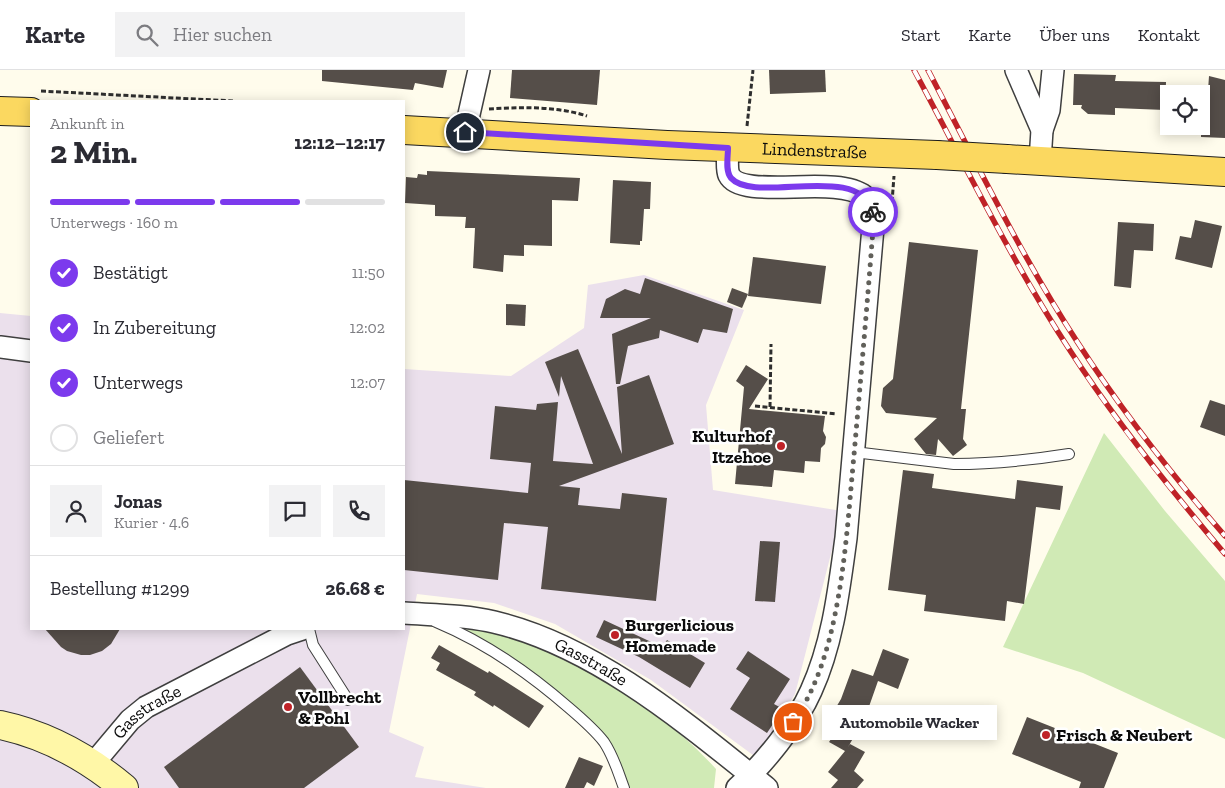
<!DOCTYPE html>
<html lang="de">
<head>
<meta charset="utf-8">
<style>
	:root { --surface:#fff; --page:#f2f2f3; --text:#2b2b33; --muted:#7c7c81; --line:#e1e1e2; --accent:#7c3aed }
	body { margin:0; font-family:"Zilla Slab",serif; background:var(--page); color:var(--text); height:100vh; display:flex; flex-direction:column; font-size:19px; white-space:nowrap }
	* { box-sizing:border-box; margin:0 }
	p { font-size:16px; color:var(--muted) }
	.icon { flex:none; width:28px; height:28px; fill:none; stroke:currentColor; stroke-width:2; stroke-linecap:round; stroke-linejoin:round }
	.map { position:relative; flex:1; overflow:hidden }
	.side { position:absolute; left:30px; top:30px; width:375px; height:530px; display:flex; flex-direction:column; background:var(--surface); border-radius:0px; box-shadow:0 2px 12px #0003 }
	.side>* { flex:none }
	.tools { position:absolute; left:1160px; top:15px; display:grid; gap:10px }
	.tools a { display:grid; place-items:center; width:50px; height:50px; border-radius:0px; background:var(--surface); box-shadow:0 2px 12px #0003; font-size:25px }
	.pin { position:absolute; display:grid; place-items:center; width:42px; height:42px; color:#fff; margin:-21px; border:2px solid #fff; border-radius:50%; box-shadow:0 1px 5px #0007 }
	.courier { position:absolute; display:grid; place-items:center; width:50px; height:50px; margin:-25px; border:4px solid #7c3aed; border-radius:50%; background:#fff; color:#222; box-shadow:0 1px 6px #0007 }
	.bubble { position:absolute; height:35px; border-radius:0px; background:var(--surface); box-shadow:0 2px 12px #0003; font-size:16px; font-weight:700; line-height:35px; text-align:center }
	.head em { font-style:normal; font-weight:700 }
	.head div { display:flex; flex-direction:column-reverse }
	.head { display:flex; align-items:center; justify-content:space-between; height:85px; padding:0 20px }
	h1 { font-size:32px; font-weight:700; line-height:38px }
	.bar { display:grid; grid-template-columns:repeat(4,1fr); gap:8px 5px; align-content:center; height:60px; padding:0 20px }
	.bar i { height:6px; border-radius:4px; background:var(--line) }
	.bar .active { background:var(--accent) }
	.bar p { grid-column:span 4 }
	.line { display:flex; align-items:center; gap:12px; padding:0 20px; border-top:1px solid var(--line) }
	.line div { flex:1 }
	.round { display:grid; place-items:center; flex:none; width:52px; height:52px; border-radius:0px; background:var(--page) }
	ol { padding:0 20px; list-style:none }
	li { display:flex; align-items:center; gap:15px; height:55px }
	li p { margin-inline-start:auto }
	li .icon { padding:5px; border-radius:50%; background:var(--accent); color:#fff; stroke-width:4 }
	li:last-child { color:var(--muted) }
	li i { width:28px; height:28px; border:2px solid var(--line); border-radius:50% }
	header { display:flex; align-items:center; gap:30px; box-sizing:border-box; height:70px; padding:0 25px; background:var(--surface); border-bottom:1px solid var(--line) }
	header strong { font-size:24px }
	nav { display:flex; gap:28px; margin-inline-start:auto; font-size:18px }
	.search { width:350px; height:45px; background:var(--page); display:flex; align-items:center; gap:12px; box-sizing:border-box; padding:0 18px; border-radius:0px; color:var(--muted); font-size:19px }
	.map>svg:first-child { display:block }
</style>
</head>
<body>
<header>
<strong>Karte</strong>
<div class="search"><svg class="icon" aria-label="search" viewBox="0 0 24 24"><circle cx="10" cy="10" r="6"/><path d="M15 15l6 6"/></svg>Hier suchen</div>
<nav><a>Start</a><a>Karte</a><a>Über uns</a><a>Kontakt</a></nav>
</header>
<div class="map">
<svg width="1225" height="718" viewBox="0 0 1225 718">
	<rect width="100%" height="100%" fill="#fffcec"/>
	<polygon fill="#ebe0ec" points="644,205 744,240 706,335 713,420 842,441 795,624 757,688 651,610 555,554 494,533 417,524 389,662 424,677 415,707 486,718 0,718 0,243 31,246 31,559 404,559 404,299 511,306 584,258 588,215"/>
	<g fill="#d0eab5">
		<polygon points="1104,363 1165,441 1225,511 1225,669 1083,603 1003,577"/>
		<path d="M460 555C474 558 488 559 502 563 520 568 537 577 555 585 614 613 672 650 716 699L714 718H628L618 689 518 594Z"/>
	</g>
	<g fill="#554e49">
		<polygon points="322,0 447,0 443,18 415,13 413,20 322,11"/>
		<polygon points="512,0 600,0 597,35 510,28"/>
		<polygon points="769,0 825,0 826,22 770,24"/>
		<polygon points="1074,4 1116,5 1115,11 1166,12 1165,40 1115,38 1115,45 1088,44 1081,38 1082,35 1073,35"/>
		<polygon points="1209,6 1225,10 1225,68 1201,67 1201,35 1207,35"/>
		<polygon points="427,101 580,108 578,131 552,130 552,176 524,175 524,186 504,185 503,202 473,198 475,158 465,158 466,147 435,146 435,135 405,133 406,107 417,108 418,104 427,105"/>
		<polygon points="613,110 651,112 650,139 644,139 642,171 640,171 640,175 610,173"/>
		<polygon points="1195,150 1222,156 1212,198 1175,189 1180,166 1191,168"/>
		<polygon points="1118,152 1154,154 1153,181 1134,180 1131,218 1114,216"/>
		<polygon points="909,172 978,180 961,339 966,339 963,369 967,375 953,386 938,369 936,385 926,384 914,369 937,348 886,343 881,336 883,318 893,309"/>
		<polygon points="753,187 826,196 821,234 748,226"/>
		<polygon points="645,208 733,239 727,263 703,259 698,273 660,260 659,268 628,276 620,314 616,314 612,264 651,248 600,248 606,229 625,219 640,224"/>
		<polygon points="732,218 748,224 742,238 727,232"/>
		<polygon points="506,234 526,235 525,256 506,255"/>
		<polygon points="578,279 622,384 617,317 649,305 674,374 559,416 580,418 578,435 620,439 622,423 667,428 656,531 541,519 548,457 504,453 498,510 404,500 404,410 528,423 531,393 490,389 495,336 536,340 537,334 558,332 553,391 593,394 561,306 559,327 545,292"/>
		<polygon points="746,295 768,309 749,339 825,346 823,361 826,367 825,374 821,378 820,392 805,391 804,403 774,400 772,417 735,414 744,317 736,311"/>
		<polygon points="1210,330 1225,335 1225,366 1200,357"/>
		<polygon points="903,400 934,404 932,418 1015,429 1017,410 1063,416 1060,440 1036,437 1024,534 1007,531 1005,551 924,541 926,525 888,520"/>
		<polygon points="760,471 780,472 775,532 755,531"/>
		<polygon points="604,550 662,577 667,570 705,593 690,618 639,587 596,567"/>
		<polygon points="45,559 120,559 111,574 102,581 90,585 81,585 67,581 61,577"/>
		<polygon points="439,575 488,603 489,601 544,636 529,658 494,635 493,637 474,625 476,622 436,600 440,593 431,588"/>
		<polygon points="883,579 909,589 898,619 878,611 865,648 848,677 850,674 865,682 854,701 864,710 857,718 831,718 838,710 828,702 845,681 829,672 834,665 823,659 841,629 852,599 873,606"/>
		<polygon points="748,581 790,609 774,634 783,639 767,663 730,639 750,608 736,599"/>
		<polygon points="300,597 359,677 304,718 179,718 164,697"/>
		<polygon points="1027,647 1118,683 1104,718 1079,718 1081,712 1012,684"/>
		<polygon points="579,687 603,696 594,716 587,712 584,718 565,718"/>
	</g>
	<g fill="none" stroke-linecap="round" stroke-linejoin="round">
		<defs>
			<g id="lane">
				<path d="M854 382 954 394C993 394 1031 390 1069 384"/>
				<path d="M436 552C484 572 529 603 568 637 581 648 594 659 604 672 614 687 618 702 624 718"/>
				<polyline points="309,559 313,575 348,630"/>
			</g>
			<g id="street">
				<polyline points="1016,0 1042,60 1040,91"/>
				<polyline points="1042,60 1049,40 1053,0"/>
				<polyline points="465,62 479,0"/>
				<path d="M728 78C728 86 726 98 729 105 742 131 836 104 864 126 871 131 872 138 874 146L846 468C839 519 833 573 811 621 797 653 763 695 737 718"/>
				<polyline points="0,277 31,281"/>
				<path id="s1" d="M404 543C433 545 465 545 494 552 596 576 687 654 767 718"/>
				<path id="s2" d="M93 694 130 650 146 637 287 564 302 559"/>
			</g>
			<path id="secondary" d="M0 655C47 665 87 687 124 718"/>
			<g id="primary">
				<polyline points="0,41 31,42"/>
				<path id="s3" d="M404 60 667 75 937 85"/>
				<polyline points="1007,89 1225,102"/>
			</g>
		</defs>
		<use href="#lane" stroke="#3f3f3f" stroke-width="12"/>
		<use href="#street" stroke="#3f3f3f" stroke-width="24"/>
		<use href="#secondary" stroke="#2e2e2e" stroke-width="30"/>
		<use href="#primary" stroke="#1d1d1d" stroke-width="30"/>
		<g stroke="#2e2e2e" stroke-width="3" stroke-dasharray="5 2.5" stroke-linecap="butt">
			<polyline points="41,21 233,31"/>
			<path d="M489 39C521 37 556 36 587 46"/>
			<polyline points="747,56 753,0"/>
			<polyline points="892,132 894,106"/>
			<polyline points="755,336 837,344"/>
			<polyline points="770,337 771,274"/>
		</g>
		<use href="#lane" stroke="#fff" stroke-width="10"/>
		<use href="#street" stroke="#fff" stroke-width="21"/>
		<use href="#secondary" stroke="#fff7a7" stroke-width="28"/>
		<use href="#primary" stroke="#fbd860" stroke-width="28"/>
		<defs>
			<g id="rail">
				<path d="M914 0C965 95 1012 192 1071 282 1117 353 1170 419 1225 484"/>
				<path d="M928 0C976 92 1021 186 1078 273 1122 341 1172 405 1225 466"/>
			</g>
		</defs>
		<use href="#rail" stroke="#bf2227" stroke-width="5.5"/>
		<use href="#rail" stroke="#fff" stroke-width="4" stroke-dasharray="11" stroke-linecap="butt"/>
		<defs>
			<polyline id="primary-bridge" points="937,85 1007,89"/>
		</defs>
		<use href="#primary-bridge" stroke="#1d1d1d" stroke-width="30" stroke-linecap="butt"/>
		<use href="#primary-bridge" stroke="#fbd860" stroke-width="28"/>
	</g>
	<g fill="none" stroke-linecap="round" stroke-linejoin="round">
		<path stroke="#61605a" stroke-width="5" stroke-dasharray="0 9" d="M793 652C842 585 846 466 854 385 861 305 868 226 874 146L873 142"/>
		<path stroke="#7c3aed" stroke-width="6" d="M465 62 728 78C728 87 725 101 731 108 755 135 859 91 873 142"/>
	</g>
	<g fill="#bf2227" stroke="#fff" stroke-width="2">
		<circle cx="781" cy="376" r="5"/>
		<circle cx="615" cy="565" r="5"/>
		<circle cx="288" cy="637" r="5"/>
		<circle cx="1046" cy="665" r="5"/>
	</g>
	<g text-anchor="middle" stroke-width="5" stroke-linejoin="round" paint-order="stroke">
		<g font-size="18" fill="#0c0c0c" stroke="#fff">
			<text dy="6" stroke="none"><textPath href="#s3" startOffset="411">Lindenstraße</textPath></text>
			<text dy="6" stroke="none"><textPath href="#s1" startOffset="196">Gasstraße</textPath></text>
			<text dy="6" stroke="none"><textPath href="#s2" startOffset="76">Gasstraße</textPath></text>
		</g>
		<g font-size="18" font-weight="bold" fill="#0c0c0c" stroke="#fff" text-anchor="start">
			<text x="771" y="372" text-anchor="end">Kulturhof<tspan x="771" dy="21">Itzehoe</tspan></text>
			<text x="625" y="561">Burgerlicious<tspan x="625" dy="21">Homemade</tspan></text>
			<text x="298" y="633">Vollbrecht<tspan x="298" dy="21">&amp; Pohl</tspan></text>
			<text x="1056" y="671">Frisch &amp; Neubert</text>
		</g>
	</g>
</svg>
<div class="tools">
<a><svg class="icon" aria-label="locate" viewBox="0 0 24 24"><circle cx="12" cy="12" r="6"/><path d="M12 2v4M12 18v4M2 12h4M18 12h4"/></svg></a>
</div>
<div class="pin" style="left:793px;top:652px;background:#ea580c"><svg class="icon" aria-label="bag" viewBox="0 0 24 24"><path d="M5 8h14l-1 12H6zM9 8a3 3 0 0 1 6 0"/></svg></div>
<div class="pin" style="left:465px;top:62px;background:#1f2937"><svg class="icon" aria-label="home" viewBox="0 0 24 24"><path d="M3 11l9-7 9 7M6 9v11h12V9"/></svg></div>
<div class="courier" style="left:873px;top:142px"><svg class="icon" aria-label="bike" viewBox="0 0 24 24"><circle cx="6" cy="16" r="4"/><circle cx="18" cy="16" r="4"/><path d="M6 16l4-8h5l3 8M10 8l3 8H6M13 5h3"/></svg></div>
<div class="bubble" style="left:822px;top:635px;width:175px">Automobile Wacker</div>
<section class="side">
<div class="head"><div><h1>2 Min.</h1><p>Ankunft in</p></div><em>12:12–12:17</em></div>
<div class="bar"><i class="active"></i><i class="active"></i><i class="active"></i><i></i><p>Unterwegs · 160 m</p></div>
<ol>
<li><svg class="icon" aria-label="check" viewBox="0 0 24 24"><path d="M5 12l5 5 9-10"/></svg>Bestätigt<p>11:50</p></li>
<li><svg class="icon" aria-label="check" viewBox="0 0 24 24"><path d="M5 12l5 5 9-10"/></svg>In Zubereitung<p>12:02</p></li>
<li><svg class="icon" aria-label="check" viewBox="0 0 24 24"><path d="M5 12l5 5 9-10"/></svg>Unterwegs<p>12:07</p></li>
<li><i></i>Geliefert</li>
</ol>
<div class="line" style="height:90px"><a class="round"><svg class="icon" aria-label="person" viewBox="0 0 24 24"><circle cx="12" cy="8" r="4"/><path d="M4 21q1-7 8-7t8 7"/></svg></a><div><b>Jonas</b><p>Kurier · 4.6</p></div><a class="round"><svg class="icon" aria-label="chat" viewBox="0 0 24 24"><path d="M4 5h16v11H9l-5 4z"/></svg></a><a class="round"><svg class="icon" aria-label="phone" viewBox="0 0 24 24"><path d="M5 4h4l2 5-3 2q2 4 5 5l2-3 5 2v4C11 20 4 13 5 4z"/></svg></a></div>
<div class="line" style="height:65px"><div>Bestellung #1299</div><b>26.68 €</b></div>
</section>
</div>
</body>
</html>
